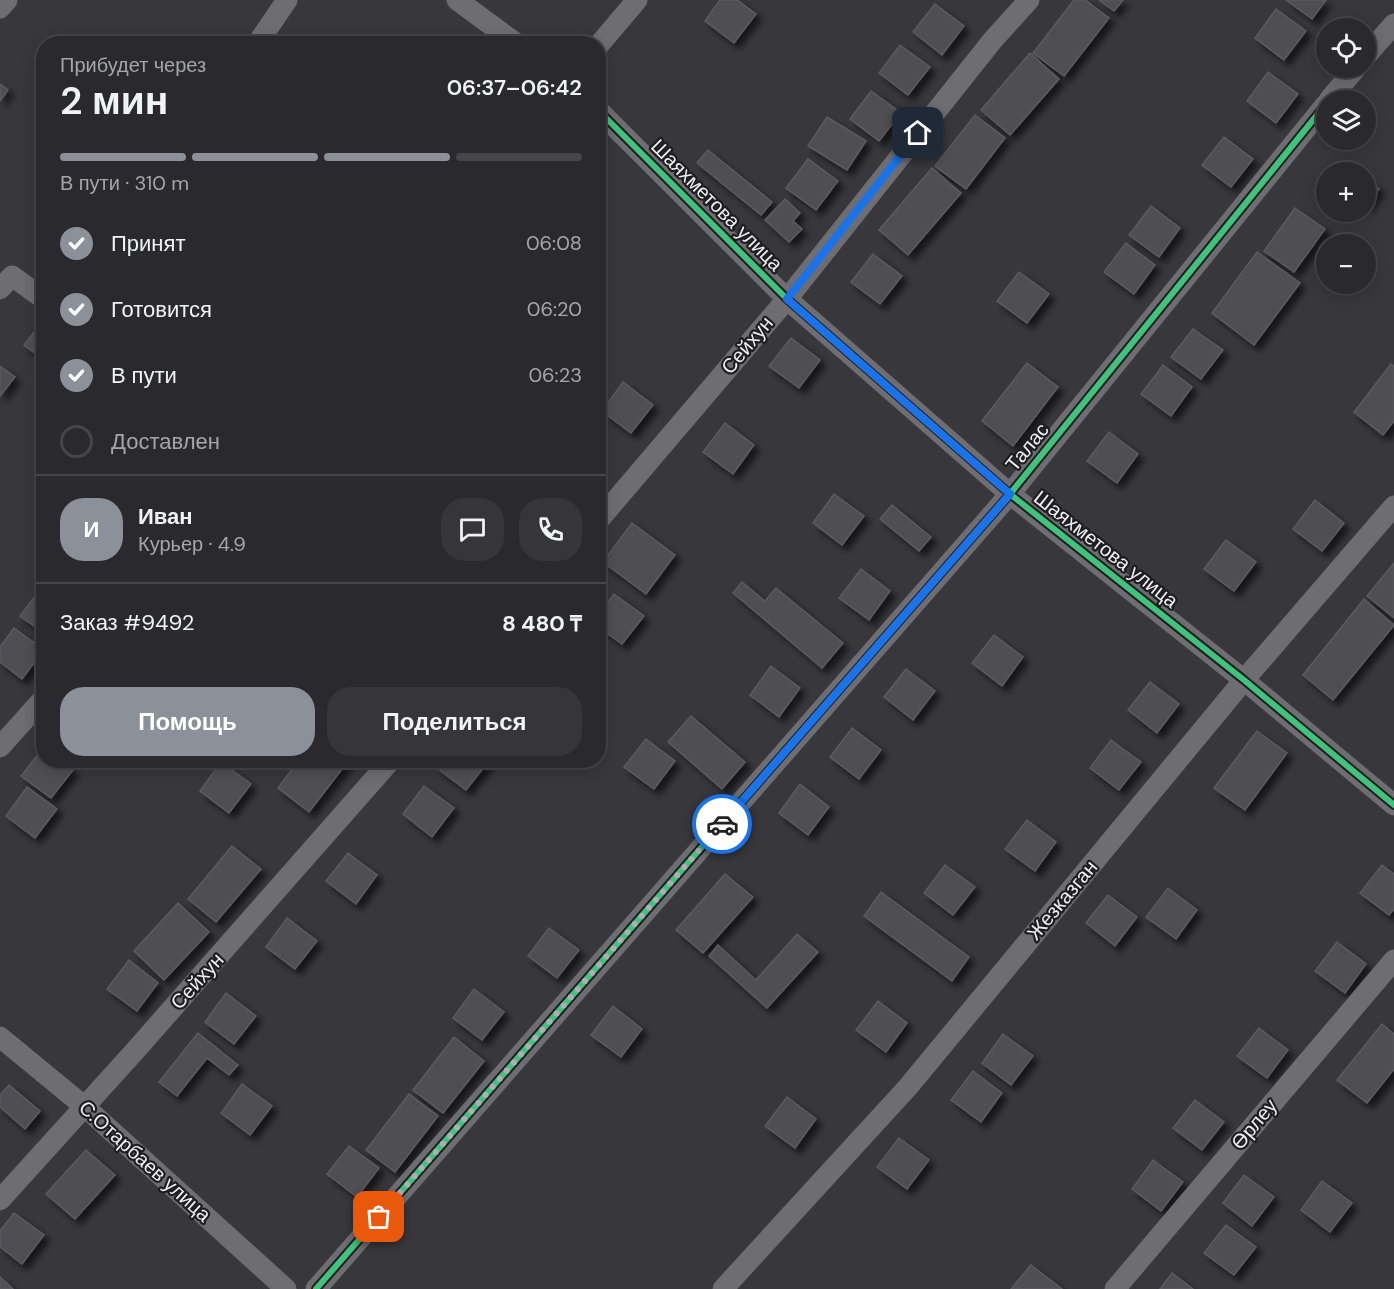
<!DOCTYPE html>
<html lang="ru">
<head>
<meta charset="utf-8">
<style>
	:root { --surface:#2a292d; --page:#363539; --text:#f1f3f6; --muted:#a5a6aa; --line:#464549; --accent:#8c9099 }
	body { margin:0; font-family:"DM Sans",sans-serif; background:var(--page); color:var(--text); height:100vh; display:flex; flex-direction:column; font-size:22px; white-space:nowrap }
	* { box-sizing:border-box; margin:0 }
	p { font-size:20px; color:var(--muted) }
	.icon { flex:none; width:33px; height:33px; fill:none; stroke:currentColor; stroke-width:2; stroke-linecap:round; stroke-linejoin:round }
	.map { position:relative; flex:1; overflow:hidden }
	.details { position:absolute; left:36px; top:36px; width:570px; height:732px; display:flex; flex-direction:column; background:var(--surface); border-radius:24px; box-shadow:0 3px 15px #0003,0 0 0 2px var(--line) }
	.details>* { flex:none }
	.controls { position:absolute; left:1316px; top:18px; display:grid; gap:12px }
	.controls a { display:grid; place-items:center; width:60px; height:60px; border-radius:50%; background:var(--surface); box-shadow:0 3px 15px #0003,0 0 0 2px var(--line); font-size:30px }
	.pin { position:absolute; display:grid; place-items:center; width:51px; height:51px; color:#fff; margin:-26px; border-radius:12px; box-shadow:0 3px 9px #0006 }
	.courier { position:absolute; display:grid; place-items:center; width:60px; height:60px; margin:-30px; border:4px solid #1a73e8; border-radius:50%; background:#fff; color:#222; box-shadow:0 2px 8px #0007 }
	.summary em { font-style:normal; font-weight:600 }
	.summary div { display:flex; flex-direction:column-reverse }
	.summary { display:flex; align-items:center; justify-content:space-between; height:102px; padding:0 24px }
	h1 { font-size:39px; font-weight:600; line-height:45px }
	.bar { display:grid; grid-template-columns:repeat(4,1fr); gap:9px 6px; align-content:center; height:72px; padding:0 24px }
	.bar i { height:8px; border-radius:4px; background:var(--line) }
	.bar .on { background:var(--accent) }
	.bar p { grid-column:span 4 }
	.line { display:flex; align-items:center; gap:15px; padding:0 24px; border-top:2px solid var(--line) }
	.line div { flex:1 }
	.round { display:grid; place-items:center; flex:none; width:63px; height:63px; border-radius:24px; background:var(--page) }
	ol { padding:0 24px; list-style:none }
	li { display:flex; align-items:center; gap:18px; height:66px }
	li p { margin-inline-start:auto }
	li .icon { padding:6px; border-radius:50%; background:var(--accent); color:#fff; stroke-width:4 }
	li:last-child { color:var(--muted) }
	li i { width:33px; height:33px; border:3px solid var(--line); border-radius:50% }
	.action { display:flex; gap:12px; margin-top:auto; padding:12px 24px }
	.action a { flex:1; height:69px; border-radius:24px; background:var(--accent); color:#fff; font-size:24px; font-weight:600; line-height:69px; text-align:center }
	.action a+a { background:var(--page); color:var(--text) }
	.map>svg:first-child { display:block }
</style>
</head>
<body>
<div class="map">
<svg width="1394" height="1289" viewBox="0 0 1394 1289">
	<defs>
		<filter id="shadow"><feDropShadow dx="5.5" dy="5.5" stdDeviation="3" flood-color="#0009"/></filter>
	</defs>
	<rect width="100%" height="100%" fill="#38373c"/>
	<g fill="#504f53" stroke="#5b5b5f" stroke-width="1.5" filter="url(#shadow)">
		<polygon points="720,0 737,0 756,14 734,43 705,21"/>
		<polygon points="1074,0 1085,0 1109,18 1064,76 1033,53"/>
		<polygon points="1099,0 1123,0 1114,11"/>
		<polygon points="1286,0 1326,0 1312,19"/>
		<polygon points="935,4 964,26 942,55 913,32"/>
		<polygon points="1276,9 1306,31 1284,60 1255,38"/>
		<polygon points="900,45 930,67 908,95 879,73"/>
		<polygon points="1030,53 1059,79 1010,135 981,110"/>
		<polygon points="1268,72 1298,94 1276,123 1247,101"/>
		<polygon points="0,84 8,90 0,101"/>
		<polygon points="871,91 901,113 879,141 850,119"/>
		<polygon points="975,115 1005,138 966,189 935,166"/>
		<polygon points="827,117 866,141 847,170 808,146"/>
		<polygon points="1224,137 1253,159 1231,187 1202,165"/>
		<polygon points="708,150 772,202 761,215 697,163"/>
		<polygon points="808,159 838,181 816,210 786,188"/>
		<polygon points="932,168 961,193 908,255 879,230"/>
		<polygon points="1365,178 1379,189 1365,208"/>
		<polygon points="785,199 800,213 793,221 802,229 789,242 765,220"/>
		<polygon points="1151,206 1180,228 1159,257 1129,235"/>
		<polygon points="1295,208 1325,229 1294,272 1264,251"/>
		<polygon points="1126,243 1155,265 1134,294 1104,272"/>
		<polygon points="1257,252 1300,283 1254,345 1212,313"/>
		<polygon points="873,254 902,276 880,304 851,282"/>
		<polygon points="1019,272 1049,294 1027,323 997,301"/>
		<polygon points="44,320 44,360 24,345"/>
		<polygon points="1193,329 1223,350 1201,379 1171,357"/>
		<polygon points="791,338 820,360 799,388 769,366"/>
		<polygon points="1027,363 1058,387 1013,446 982,421"/>
		<polygon points="1391,364 1394,366 1394,421 1383,435 1354,412"/>
		<polygon points="1163,365 1192,387 1171,416 1141,394"/>
		<polygon points="0,366 15,377 0,396"/>
		<polygon points="623,382 653,405 631,433 602,411"/>
		<polygon points="725,423 754,445 733,474 703,452"/>
		<polygon points="1109,432 1138,454 1117,483 1087,461"/>
		<polygon points="834,494 864,516 842,545 813,523"/>
		<polygon points="1315,500 1344,523 1322,551 1293,529"/>
		<polygon points="892,505 931,537 919,551 880,519"/>
		<polygon points="632,523 675,555 646,594 603,562"/>
		<polygon points="1226,540 1256,562 1234,591 1204,569"/>
		<polygon points="1394,563 1394,618 1367,596"/>
		<polygon points="861,569 890,591 869,620 839,598"/>
		<polygon points="742,582 765,601 776,588 843,643 822,668 733,593"/>
		<polygon points="42,587 44,589 44,633 20,616"/>
		<polygon points="614,594 644,616 622,644 598,627 598,615"/>
		<polygon points="1364,599 1394,625 1333,700 1303,675"/>
		<polygon points="14,628 44,650 22,679 0,662 0,647"/>
		<polygon points="994,635 1023,657 1002,686 972,663"/>
		<polygon points="771,666 800,688 779,717 750,695"/>
		<polygon points="906,669 935,691 913,720 884,697"/>
		<polygon points="1150,682 1179,704 1157,733 1128,710"/>
		<polygon points="691,716 745,762 722,789 668,742"/>
		<polygon points="852,728 881,750 859,779 830,757"/>
		<polygon points="1257,731 1287,753 1245,810 1214,788"/>
		<polygon points="646,739 675,761 654,789 624,767"/>
		<polygon points="1111,740 1141,762 1119,790 1090,768"/>
		<polygon points="43,748 44,760 60,760 73,770 51,798 21,776"/>
		<polygon points="299,760 349,760 309,812 278,788"/>
		<polygon points="443,760 486,760 488,762 466,790 437,768"/>
		<polygon points="221,762 251,784 229,813 200,791"/>
		<polygon points="800,784 829,807 808,835 779,813"/>
		<polygon points="424,786 454,808 432,837 403,814"/>
		<polygon points="27,787 57,809 35,838 6,816"/>
		<polygon points="1027,820 1056,842 1035,871 1005,849"/>
		<polygon points="232,846 261,869 216,922 188,899"/>
		<polygon points="348,853 377,875 356,904 326,881"/>
		<polygon points="945,865 975,887 953,915 924,893"/>
		<polygon points="1382,865 1394,874 1394,909 1389,915 1360,893"/>
		<polygon points="725,874 753,897 703,953 676,930"/>
		<polygon points="1168,888 1197,910 1176,939 1146,917"/>
		<polygon points="881,892 969,957 952,981 864,916"/>
		<polygon points="1108,895 1137,917 1115,946 1086,923"/>
		<polygon points="178,903 209,932 164,980 134,951"/>
		<polygon points="287,918 317,941 295,969 266,947"/>
		<polygon points="549,928 579,950 557,978 528,956"/>
		<polygon points="797,934 818,952 767,1008 709,956 718,945 756,980"/>
		<polygon points="1337,942 1366,964 1345,993 1315,971"/>
		<polygon points="129,960 158,983 137,1011 107,989"/>
		<polygon points="474,989 504,1012 482,1040 453,1018"/>
		<polygon points="226,993 256,1016 234,1044 205,1022"/>
		<polygon points="878,1001 907,1023 886,1052 856,1030"/>
		<polygon points="613,1006 642,1029 621,1057 591,1035"/>
		<polygon points="1382,1024 1394,1034 1394,1069 1367,1103 1337,1080"/>
		<polygon points="1259,1028 1288,1050 1267,1078 1237,1056"/>
		<polygon points="198,1033 238,1065 229,1075 207,1058 177,1096 159,1082"/>
		<polygon points="1003,1034 1033,1056 1011,1085 982,1063"/>
		<polygon points="454,1037 484,1061 443,1113 413,1090"/>
		<polygon points="973,1071 1002,1093 981,1122 951,1100"/>
		<polygon points="242,1084 272,1106 250,1135 221,1113"/>
		<polygon points="9,1085 40,1111 25,1129 0,1107 0,1095"/>
		<polygon points="409,1094 438,1116 395,1172 366,1150"/>
		<polygon points="787,1097 816,1119 795,1148 765,1126"/>
		<polygon points="1195,1100 1224,1122 1202,1150 1173,1128"/>
		<polygon points="899,1138 929,1160 907,1189 877,1167"/>
		<polygon points="349,1146 379,1168 357,1197 327,1174"/>
		<polygon points="86,1150 115,1175 75,1219 46,1194"/>
		<polygon points="1153,1160 1183,1182 1161,1211 1132,1189"/>
		<polygon points="1244,1175 1274,1197 1252,1226 1223,1203"/>
		<polygon points="1322,1181 1352,1203 1330,1232 1301,1210"/>
		<polygon points="14,1213 44,1235 22,1264 0,1247 0,1231"/>
		<polygon points="1226,1225 1256,1247 1234,1275 1204,1253"/>
		<polygon points="1031,1265 1062,1289 1011,1289"/>
		<polygon points="1172,1273 1193,1289 1160,1289"/>
		<polygon points="0,1277 13,1289 0,1289"/>
	</g>
	<g fill="none" stroke-linecap="round" stroke-linejoin="round">
		<g stroke="#6e6d72" stroke-width="21">
			<polyline points="457,0 517,44"/>
			<polyline points="0,8 7,0"/>
			<polyline points="257,44 287,0"/>
			<polyline points="598,46 637,0"/>
			<polyline points="1365,57 1394,24"/>
			<polyline points="1329,100 1356,68"/>
			<polyline points="598,110 787,299 1010,494 1244,680 1394,805"/>
			<polyline points="0,289 12,276 44,299"/>
			<polyline points="598,521 787,299 992,41 1029,0"/>
			<polyline points="0,747 44,698"/>
			<polyline points="0,1037 85,1107 286,1289"/>
			<polyline points="0,1200 134,1052 391,760"/>
			<polyline points="316,1289 1010,494 1326,104"/>
			<polyline points="723,1289 908,1087 1244,680 1394,506"/>
			<polyline points="1115,1289 1394,960"/>
		</g>
		<defs>
			<g id="cycleway">
				<polyline points="598,110 787,299 1010,494 1244,680 1394,805"/>
				<polyline points="316,1289 1010,494 1326,104"/>
			</g>
		</defs>
		<use href="#cycleway" stroke="#1e1e21" stroke-width="10"/>
		<use href="#cycleway" stroke="#40c37c" stroke-width="6"/>
	</g>
	<g fill="none" stroke-linecap="round" stroke-linejoin="round">
		<polyline stroke="#afaeb3" stroke-width="6" stroke-dasharray="0 10.8" points="379,1217 722,824"/>
		<polyline stroke="#1a73e8" stroke-width="8" points="722,824 1010,494 787,299 918,133"/>
	</g>
	<g text-anchor="middle" stroke-width="4.5" stroke-linejoin="round" paint-order="stroke">
		<g font-size="20" fill="#efeef3" stroke="#1e1e21">
			<text transform="translate(717 205) rotate(45)" y="7">Шаяхметова улица</text>
			<text transform="translate(747 345) rotate(-50)" y="7">Сейхун</text>
			<text transform="translate(1027 447) rotate(-51)" y="7">Талас</text>
			<text transform="translate(1106 549) rotate(38)" y="7">Шаяхметова улица</text>
			<text transform="translate(1062 900) rotate(-50)" y="7">Жезказган</text>
			<text transform="translate(197 981) rotate(-48)" y="7">Сейхун</text>
			<text transform="translate(1254 1124) rotate(-50)" y="7">Өрлеу</text>
			<text transform="translate(145 1161) rotate(42)" y="7">С.Отарбаев улица</text>
		</g>
	</g>
</svg>
<div class="controls">
<a><svg class="icon" aria-label="locate" viewBox="0 0 24 24"><circle cx="12" cy="12" r="6"/><path d="M12 2v4M12 18v4M2 12h4M18 12h4"/></svg></a>
<a><svg class="icon" aria-label="layers" viewBox="0 0 24 24"><path d="M12 4l9 5-9 5-9-5zM3 14l9 5 9-5"/></svg></a>
<a>+</a>
<a>−</a>
</div>
<div class="pin" style="left:379px;top:1217px;background:#ea580c"><svg class="icon" aria-label="bag" viewBox="0 0 24 24"><path d="M5 8h14l-1 12H6zM9 8a3 3 0 0 1 6 0"/></svg></div>
<div class="pin" style="left:918px;top:133px;background:#1f2937"><svg class="icon" aria-label="home" viewBox="0 0 24 24"><path d="M3 11l9-7 9 7M6 9v11h12V9"/></svg></div>
<div class="courier" style="left:722px;top:824px"><svg class="icon" aria-label="car" viewBox="0 0 24 24"><path d="M5 17H2v-5l4-1 3-4h7l3 4 3 1v5h-3M9 17h6M6 11h13"/><circle cx="7" cy="17" r="2"/><circle cx="17" cy="17" r="2"/></svg></div>
<section class="details">
<div class="summary"><div><h1>2 мин</h1><p>Прибудет через</p></div><em>06:37–06:42</em></div>
<div class="bar"><i class="on"></i><i class="on"></i><i class="on"></i><i></i><p>В пути · 310 m</p></div>
<ol>
<li><svg class="icon" aria-label="check" viewBox="0 0 24 24"><path d="M5 12l5 5 9-10"/></svg>Принят<p>06:08</p></li>
<li><svg class="icon" aria-label="check" viewBox="0 0 24 24"><path d="M5 12l5 5 9-10"/></svg>Готовится<p>06:20</p></li>
<li><svg class="icon" aria-label="check" viewBox="0 0 24 24"><path d="M5 12l5 5 9-10"/></svg>В пути<p>06:23</p></li>
<li><i></i>Доставлен</li>
</ol>
<div class="line" style="height:108px"><b class="round" style="background:var(--accent);color:#fff">И</b><div><b>Иван</b><p>Курьер · 4.9</p></div><a class="round"><svg class="icon" aria-label="chat" viewBox="0 0 24 24"><path d="M4 5h16v11H9l-5 4z"/></svg></a><a class="round"><svg class="icon" aria-label="phone" viewBox="0 0 24 24"><path d="M5 4h4l2 5-3 2q2 4 5 5l2-3 5 2v4C11 20 4 13 5 4z"/></svg></a></div>
<div class="line" style="height:78px"><div>Заказ #9492</div><b>8 480 ₸</b></div>
<div class="action"><a>Помощь</a><a>Поделиться</a></div>
</section>
</div>
</body>
</html>
